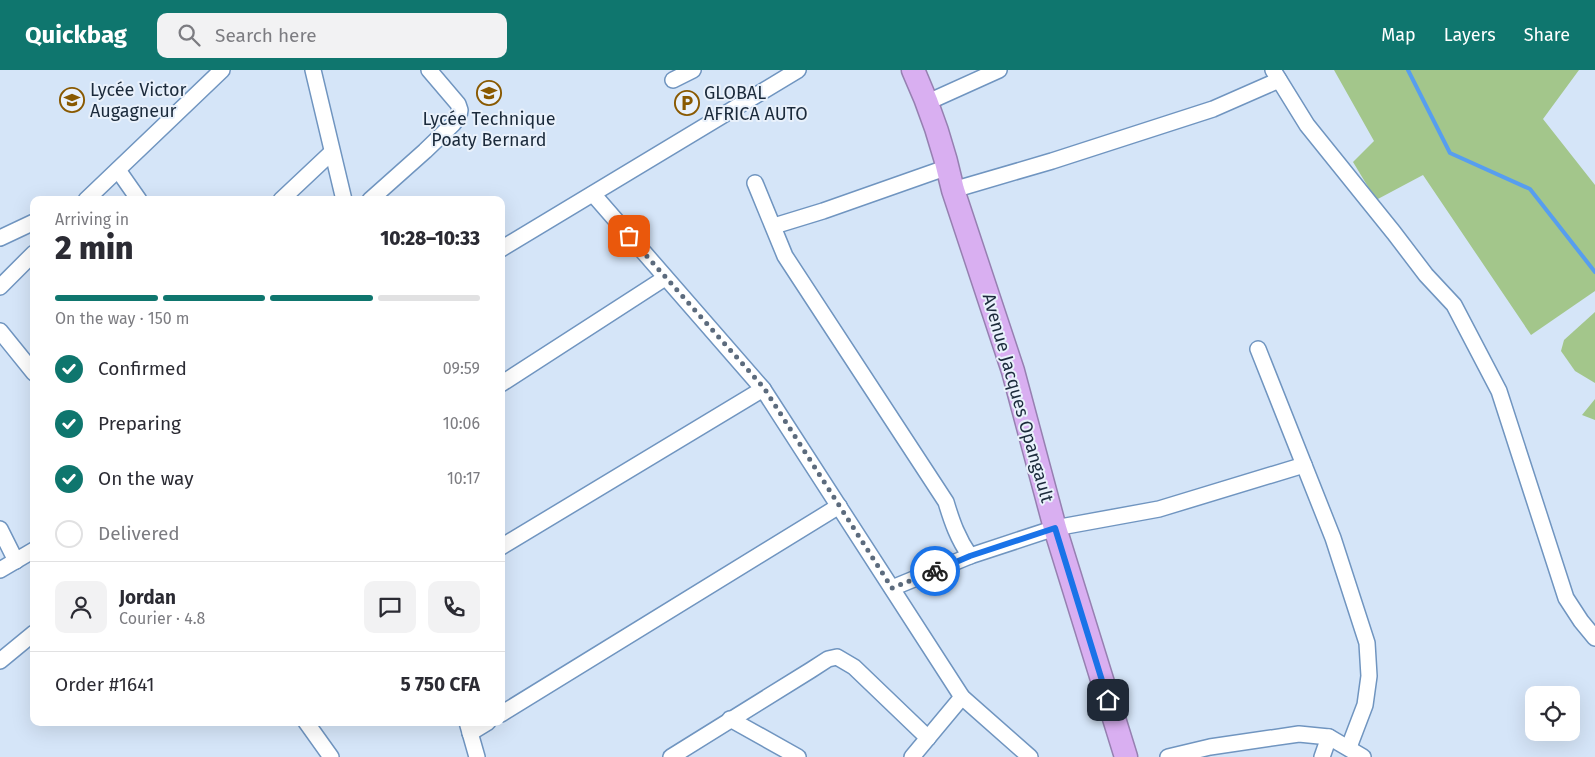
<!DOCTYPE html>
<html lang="en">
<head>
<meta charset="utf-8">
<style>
	:root { --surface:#fff; --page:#f2f2f3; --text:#2b2b33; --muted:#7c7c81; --line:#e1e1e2; --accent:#0f766e }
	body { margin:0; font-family:"Fira Sans",sans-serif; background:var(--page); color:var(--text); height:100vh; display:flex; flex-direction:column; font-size:19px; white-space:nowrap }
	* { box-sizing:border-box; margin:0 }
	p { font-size:16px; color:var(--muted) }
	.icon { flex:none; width:28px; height:28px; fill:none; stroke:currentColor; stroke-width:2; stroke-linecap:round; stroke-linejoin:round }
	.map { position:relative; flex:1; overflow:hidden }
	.sheet { position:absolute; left:30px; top:126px; width:475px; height:530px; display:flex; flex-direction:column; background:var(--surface); border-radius:10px; box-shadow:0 5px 20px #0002 }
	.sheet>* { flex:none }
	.fabs { position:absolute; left:1525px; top:616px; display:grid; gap:10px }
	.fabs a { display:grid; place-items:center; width:55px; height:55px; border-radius:10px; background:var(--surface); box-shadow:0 5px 20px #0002; font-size:25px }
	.pin { position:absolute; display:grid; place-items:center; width:42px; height:42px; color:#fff; margin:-21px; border-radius:10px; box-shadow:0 2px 8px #0006 }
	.courier { position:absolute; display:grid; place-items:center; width:50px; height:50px; margin:-25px; border:4px solid #1a73e8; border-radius:50%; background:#fff; color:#222; box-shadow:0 1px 6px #0007 }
	.head em { font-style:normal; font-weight:800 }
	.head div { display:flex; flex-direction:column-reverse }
	.head { display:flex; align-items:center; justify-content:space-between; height:85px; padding:0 25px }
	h1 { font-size:32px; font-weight:800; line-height:38px }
	.bar { display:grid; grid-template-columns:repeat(4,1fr); gap:8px 5px; align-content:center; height:60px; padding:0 25px }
	.bar i { height:6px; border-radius:4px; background:var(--line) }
	.bar .current { background:var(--accent) }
	.bar p { grid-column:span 4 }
	.line { display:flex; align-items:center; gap:12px; padding:0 25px; border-top:1px solid var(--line) }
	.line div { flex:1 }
	.round { display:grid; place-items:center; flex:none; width:52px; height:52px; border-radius:10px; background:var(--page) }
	ol { padding:0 25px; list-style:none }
	li { display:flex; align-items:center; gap:15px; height:55px }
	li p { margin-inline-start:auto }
	li .icon { padding:5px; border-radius:50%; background:var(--accent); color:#fff; stroke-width:4 }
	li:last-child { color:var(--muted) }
	li i { width:28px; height:28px; border:2px solid var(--line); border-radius:50% }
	header { display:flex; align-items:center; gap:30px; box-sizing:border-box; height:70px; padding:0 25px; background:var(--accent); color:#fff }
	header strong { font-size:24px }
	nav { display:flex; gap:28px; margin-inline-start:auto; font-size:18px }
	.search { width:350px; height:45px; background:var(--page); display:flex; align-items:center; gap:12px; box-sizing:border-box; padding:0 18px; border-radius:10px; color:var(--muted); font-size:19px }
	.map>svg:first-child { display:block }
</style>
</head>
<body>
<header>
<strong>Quickbag</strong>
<div class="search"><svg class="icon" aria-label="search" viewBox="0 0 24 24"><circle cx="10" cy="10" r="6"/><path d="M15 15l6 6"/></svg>Search here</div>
<nav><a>Map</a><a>Layers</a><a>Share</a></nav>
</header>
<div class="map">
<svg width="1595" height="687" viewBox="0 0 1595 687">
	<rect width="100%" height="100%" fill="#d5e5f8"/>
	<g fill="#a3c68b">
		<polygon points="1334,0 1579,0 1543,49 1595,115 1595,221 1531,265 1423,105 1376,130 1353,92 1374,71"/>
		<polygon points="1595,242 1595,313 1575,301 1561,281 1564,270"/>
		<polygon points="1595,329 1595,350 1582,345"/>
	</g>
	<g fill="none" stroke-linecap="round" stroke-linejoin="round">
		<polyline stroke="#579eef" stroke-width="4" points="1408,0 1450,83 1530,119 1595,202"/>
		<defs>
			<g id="minor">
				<polyline points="313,0 344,130"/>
				<polyline points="1273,0 1307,55 1394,163 1426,205 1454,235 1499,321 1566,528 1581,551 1595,568"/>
				<polyline points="673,10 693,0"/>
				<polyline points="928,32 999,0"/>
				<polyline points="118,100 139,130"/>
				<path d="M755 113 785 186 946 432C952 452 958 469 970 486"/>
				<polyline points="953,120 1052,91 1213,39 1279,10"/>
				<polyline points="593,124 763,319 962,627 1030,687"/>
				<polyline points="86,130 222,0"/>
				<polyline points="281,130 332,82"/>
				<polyline points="370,130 425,81 453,54 459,46 460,40 458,34 429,0"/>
				<polyline points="774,156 823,141 948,97"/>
				<polyline points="0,168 34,152"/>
				<polyline points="501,179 798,0"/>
				<polyline points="0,217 34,183"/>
				<polyline points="0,261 34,303"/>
				<polyline points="1258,279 1333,468 1367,573 1369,606 1365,635 1349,677"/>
				<polyline points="501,314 665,208"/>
				<polyline points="0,459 16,491"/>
				<polyline points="501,477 763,319"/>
				<polyline points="0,500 34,480"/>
				<polyline points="892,518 970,486 1055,458 1159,439 1304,395"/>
				<polyline points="0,591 34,563"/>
				<polyline points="501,644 839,436"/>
				<polyline points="730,649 798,687"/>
				<polyline points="306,652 331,687"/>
				<polyline points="467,652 477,687"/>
				<polyline points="470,663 488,652"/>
				<polyline points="671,687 811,600 828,589 837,587 854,597 928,668"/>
				<polyline points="912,687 962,627"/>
				<polyline points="1168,687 1210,677 1299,664 1329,667 1363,687"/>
				<polyline points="1322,687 1329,667"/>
			</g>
			<path id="highway" d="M913 0C931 39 944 79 953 120L1013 301 1055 458 1126 687"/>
		</defs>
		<use href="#minor" stroke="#7095c0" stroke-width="18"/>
		<use href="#highway" stroke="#9680b1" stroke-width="25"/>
		<use href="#minor" stroke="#fff" stroke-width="15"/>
		<use href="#highway" stroke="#d9aff1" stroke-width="22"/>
	</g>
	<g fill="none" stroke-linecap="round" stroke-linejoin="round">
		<polyline stroke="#5c6b7d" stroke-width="5" stroke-dasharray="0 9" points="629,166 764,318 892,518 935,501"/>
		<polyline stroke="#1a73e8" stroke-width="6" points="935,501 970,486 1055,458 1108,630"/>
	</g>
	<defs>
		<symbol id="school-ring" viewBox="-11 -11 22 22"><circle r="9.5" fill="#e9f1fb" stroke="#895900" stroke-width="1.5"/><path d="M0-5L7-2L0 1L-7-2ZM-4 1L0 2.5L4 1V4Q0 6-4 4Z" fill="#895900"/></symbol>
		<symbol id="parking-ring" viewBox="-11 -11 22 22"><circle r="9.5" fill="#e9f1fb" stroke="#895900" stroke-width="1.5"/><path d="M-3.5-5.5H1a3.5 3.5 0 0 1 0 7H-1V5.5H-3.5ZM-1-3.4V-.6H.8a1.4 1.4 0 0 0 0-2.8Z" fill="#895900"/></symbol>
	</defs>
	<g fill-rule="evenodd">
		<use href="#school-ring" x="475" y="9" width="28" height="28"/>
		<use href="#school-ring" x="58" y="16" width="28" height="28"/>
		<use href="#parking-ring" x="673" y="19" width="28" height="28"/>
	</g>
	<g text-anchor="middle" stroke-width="4" stroke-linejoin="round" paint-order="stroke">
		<g font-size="18" fill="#1b2a3b" stroke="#e9f1fb" text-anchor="start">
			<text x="90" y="26">Lycée Victor<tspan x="90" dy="21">Augagneur</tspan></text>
			<text x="704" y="29">GLOBAL<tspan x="704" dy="21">AFRICA AUTO</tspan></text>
			<text x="489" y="55" text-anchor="middle">Lycée Technique<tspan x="489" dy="21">Poaty Bernard</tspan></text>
		</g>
		<g font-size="18" fill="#1b2a3b" stroke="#e9f1fb">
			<text transform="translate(1018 328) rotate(74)" y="6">Avenue Jacques Opangault</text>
		</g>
	</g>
</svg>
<div class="fabs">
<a><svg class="icon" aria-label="locate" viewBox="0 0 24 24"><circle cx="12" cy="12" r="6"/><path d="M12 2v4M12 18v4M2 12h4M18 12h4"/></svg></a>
</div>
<div class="pin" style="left:629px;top:166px;background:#ea580c"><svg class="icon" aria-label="bag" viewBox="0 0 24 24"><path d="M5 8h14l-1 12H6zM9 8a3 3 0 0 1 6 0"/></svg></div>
<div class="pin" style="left:1108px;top:630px;background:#1f2937"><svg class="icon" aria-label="home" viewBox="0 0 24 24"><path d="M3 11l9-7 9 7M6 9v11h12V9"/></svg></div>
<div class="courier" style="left:935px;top:501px"><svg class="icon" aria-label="bike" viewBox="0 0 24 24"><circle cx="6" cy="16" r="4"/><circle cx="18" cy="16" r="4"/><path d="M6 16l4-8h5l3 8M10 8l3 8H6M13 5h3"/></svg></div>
<section class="sheet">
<div class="head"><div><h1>2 min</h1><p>Arriving in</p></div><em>10:28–10:33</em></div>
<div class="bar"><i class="current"></i><i class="current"></i><i class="current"></i><i></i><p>On the way · 150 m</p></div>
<ol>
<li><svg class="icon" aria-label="check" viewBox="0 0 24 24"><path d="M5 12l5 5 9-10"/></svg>Confirmed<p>09:59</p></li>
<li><svg class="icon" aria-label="check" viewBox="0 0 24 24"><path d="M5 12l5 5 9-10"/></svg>Preparing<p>10:06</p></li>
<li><svg class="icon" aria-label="check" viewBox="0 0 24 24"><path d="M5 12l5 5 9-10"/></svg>On the way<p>10:17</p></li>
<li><i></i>Delivered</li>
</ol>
<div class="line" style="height:90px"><a class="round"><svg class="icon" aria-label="person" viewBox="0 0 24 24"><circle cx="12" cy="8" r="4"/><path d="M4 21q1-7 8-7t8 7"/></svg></a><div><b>Jordan</b><p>Courier · 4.8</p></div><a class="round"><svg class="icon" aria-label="chat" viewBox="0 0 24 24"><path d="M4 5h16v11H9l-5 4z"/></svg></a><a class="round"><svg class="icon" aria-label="phone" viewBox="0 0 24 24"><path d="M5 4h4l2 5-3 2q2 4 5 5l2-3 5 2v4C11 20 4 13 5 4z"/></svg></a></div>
<div class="line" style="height:65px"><div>Order #1641</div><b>5 750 CFA</b></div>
</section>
</div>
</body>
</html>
